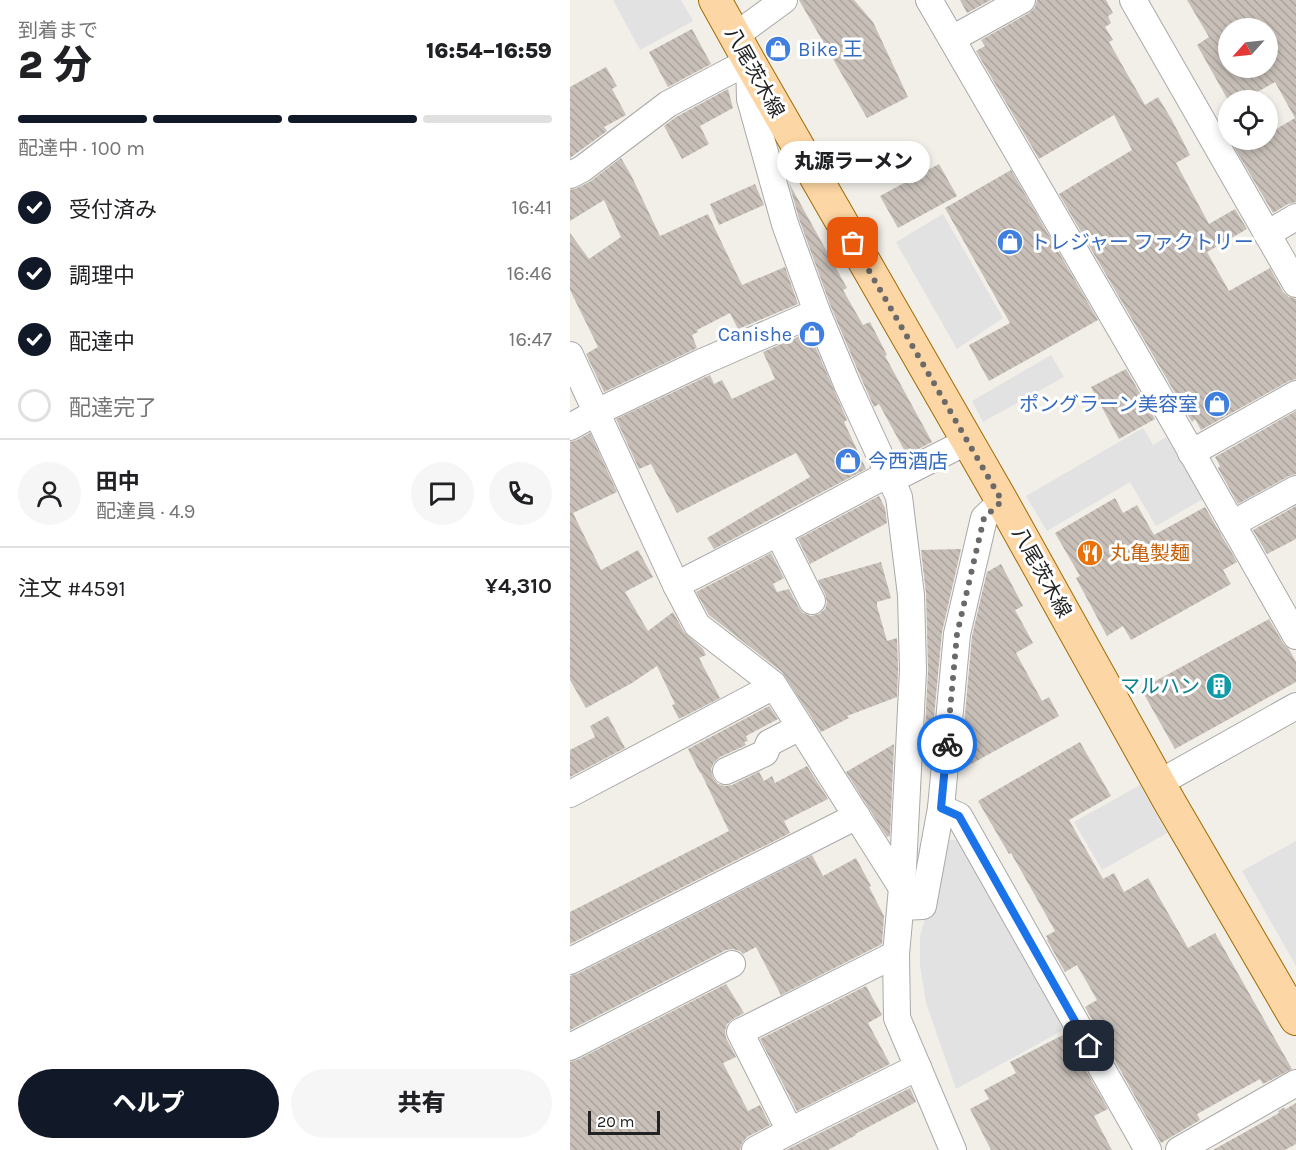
<!DOCTYPE html>
<html lang="ja">
<head>
<meta charset="utf-8">
<style>
	:root { --surface:#fff; --page:#f6f6f6; --text:#202124; --muted:#757577; --line:#e0e0e0; --accent:#111827 }
	body { margin:0; font-family:Karla,"Noto Sans JP",sans-serif; background:var(--page); color:var(--text); height:100vh; display:flex; flex-direction:column; font-size:22px; white-space:nowrap }
	* { box-sizing:border-box; margin:0 }
	p { font-size:20px; color:var(--muted) }
	.icon { flex:none; width:33px; height:33px; fill:none; stroke:currentColor; stroke-width:2; stroke-linecap:round; stroke-linejoin:round }
	.map { position:relative; flex:1; overflow:hidden }
	.sheet { display:flex; flex-direction:column; background:var(--surface); width:570px }
	.sheet>* { flex:none }
	.needle { width:39px; rotate:243deg }
	.fabs { position:absolute; left:648px; top:18px; display:grid; gap:12px }
	.fabs a { display:grid; place-items:center; width:60px; height:60px; border-radius:50%; background:var(--surface); box-shadow:0 3px 9px #0003; font-size:30px }
	.scale { position:absolute; left:18px; bottom:15px; width:72px; box-sizing:border-box; padding-left:6px; border:3px solid #222; border-top:0; font-size:16px; line-height:21px; white-space:nowrap; color:#222; -webkit-text-stroke:4px #fff; paint-order:stroke }
	.pin { position:absolute; display:grid; place-items:center; width:51px; height:51px; color:#fff; margin:-26px; border-radius:12px; box-shadow:0 3px 9px #0006 }
	.courier { position:absolute; display:grid; place-items:center; width:60px; height:60px; margin:-30px; border:4px solid #1a73e8; border-radius:50%; background:#fff; color:#222; box-shadow:0 2px 8px #0007 }
	.bubble { position:absolute; height:42px; border-radius:21px; background:var(--surface); box-shadow:0 3px 9px #0003; font-size:20px; font-weight:800; line-height:42px; text-align:center }
	.summary em { font-style:normal; font-weight:800 }
	.summary div { display:flex; flex-direction:column-reverse }
	.summary { display:flex; align-items:center; justify-content:space-between; height:102px; padding:0 18px }
	h1 { font-size:39px; font-weight:800; line-height:45px }
	.bar { display:grid; grid-template-columns:repeat(4,1fr); gap:9px 6px; align-content:center; height:72px; padding:0 18px }
	.bar i { height:8px; border-radius:4px; background:var(--line) }
	.bar .on { background:var(--accent) }
	.bar p { grid-column:span 4 }
	.line { display:flex; align-items:center; gap:15px; padding:0 18px; border-top:2px solid var(--line) }
	.line div { flex:1 }
	.round { display:grid; place-items:center; flex:none; width:63px; height:63px; border-radius:32px; background:var(--page) }
	ol { padding:0 18px; list-style:none }
	li { display:flex; align-items:center; gap:18px; height:66px }
	li p { margin-inline-start:auto }
	li .icon { padding:6px; border-radius:50%; background:var(--accent); color:#fff; stroke-width:4 }
	li:last-child { color:var(--muted) }
	li i { width:33px; height:33px; border:3px solid var(--line); border-radius:50% }
	.button { display:flex; gap:12px; margin-top:auto; padding:12px 18px }
	.button a { flex:1; height:69px; border-radius:36px; background:var(--accent); color:#fff; font-size:24px; font-weight:800; line-height:69px; text-align:center }
	.button a+a { background:var(--page); color:var(--text) }
	main { display:flex; flex:1; min-height:0 }
	.map>svg:first-child { display:block }
</style>
</head>
<body>
<main>
<section class="sheet">
<div class="summary"><div><h1>2 分</h1><p>到着まで</p></div><em>16:54–16:59</em></div>
<div class="bar"><i class="on"></i><i class="on"></i><i class="on"></i><i></i><p>配達中 · 100 m</p></div>
<ol>
<li><svg class="icon" aria-label="check" viewBox="0 0 24 24"><path d="M5 12l5 5 9-10"/></svg>受付済み<p>16:41</p></li>
<li><svg class="icon" aria-label="check" viewBox="0 0 24 24"><path d="M5 12l5 5 9-10"/></svg>調理中<p>16:46</p></li>
<li><svg class="icon" aria-label="check" viewBox="0 0 24 24"><path d="M5 12l5 5 9-10"/></svg>配達中<p>16:47</p></li>
<li><i></i>配達完了</li>
</ol>
<div class="line" style="height:108px"><a class="round"><svg class="icon" aria-label="person" viewBox="0 0 24 24"><circle cx="12" cy="8" r="4"/><path d="M4 21q1-7 8-7t8 7"/></svg></a><div><b>田中</b><p>配達員 · 4.9</p></div><a class="round"><svg class="icon" aria-label="chat" viewBox="0 0 24 24"><path d="M4 5h16v11H9l-5 4z"/></svg></a><a class="round"><svg class="icon" aria-label="phone" viewBox="0 0 24 24"><path d="M5 4h4l2 5-3 2q2 4 5 5l2-3 5 2v4C11 20 4 13 5 4z"/></svg></a></div>
<div class="line" style="height:78px"><div>注文 #4591</div><b>¥4,310</b></div>
<div class="button"><a>ヘルプ</a><a>共有</a></div>
</section>
<div class="map">
<svg width="726" height="1150" viewBox="0 0 726 1150">
	<defs>
		<pattern id="building-back-hatch" width="6" height="6" patternUnits="userSpaceOnUse" patternTransform="scale(1.5)"><rect width="6" height="6" fill="#c7bfb8"/><path d="M-1 5l2 2M0 0l6 6M5-1l2 2" fill="none" stroke="#aba49e"/></pattern>
	</defs>
	<rect width="100%" height="100%" fill="#f2efe9"/>
	<g fill="#e2e2e2">
		<polygon points="43,0 111,0 123,21 70,50"/>
		<polygon points="373,214 433,318 387,349 326,242"/>
		<polygon points="481,355 494,377 413,422 402,401"/>
		<polygon points="573,428 583,445 596,437 633,499 586,526 560,482 477,531 456,496"/>
		<polygon points="570,785 597,833 532,870 504,822"/>
		<polygon points="378,840 389,840 495,1029 386,1089 356,1003 350,965 350,936"/>
		<polygon points="726,841 726,966 672,871"/>
	</g>
	<g fill="url(#building-back-hatch)" fill-rule="evenodd">
		<polygon points="229,0 284,0 303,22 338,97 297,118"/>
		<polygon points="390,0 421,0 397,13"/>
		<polygon points="467,0 536,0 543,13 538,16 541,23 535,27 543,40 539,42 575,105 588,97 602,120 620,155 606,163 639,224 665,209 677,229 637,252 659,291 700,268 713,292 719,297 726,299 726,379 719,381 631,430 625,419 622,422 489,194 562,150 544,115 469,159 406,51 415,46 411,40 459,13 465,7"/>
		<path d="M617 0H726V202L718 204 703 213 664 147 677 140H698V134L725 118 705 82 673 100H658L627 45 639 37ZM658 28H698V68H658Z"/>
		<polygon points="122,29 141,64 98,87 79,52"/>
		<polygon points="36,67 47,86 42,89 56,115 34,127 37,131 0,158 0,87"/>
		<polygon points="158,89 163,108 130,126 139,144 112,159 94,126 106,117"/>
		<polygon points="51,158 61,175 90,236 138,214 172,285 215,267 228,304 168,329 160,313 127,330 128,332 122,335 127,348 34,392 16,354 28,347 0,290 0,233 19,259 51,237 34,200 0,221 0,190 7,188 21,181"/>
		<polygon points="369,164 387,196 328,228 310,196"/>
		<polygon points="441,170 528,320 419,381 399,345 440,323 375,208"/>
		<polygon points="219,183 277,288 273,290 293,325 300,322 317,355 315,356 362,442 337,455 309,404 304,407 291,378 261,307 229,219"/>
		<polygon points="185,184 194,205 149,225 140,204"/>
		<polygon points="239,332 277,420 274,422 296,469 144,549 137,538 240,477 226,453 107,513 81,464 69,469 46,419 140,375 144,384 152,380 162,399 205,379 193,352"/>
		<polygon points="556,369 585,419 549,439 521,387"/>
		<polygon points="726,411 726,474 719,476 668,504 648,468 650,466 645,457"/>
		<polygon points="20,433 47,492 3,513 31,570 68,550 83,577 55,592 78,631 103,612 114,632 133,649 136,655 129,658 150,698 109,719 102,705 105,704 87,666 62,683 16,708 0,680 0,442 7,440"/>
		<polygon points="309,496 315,508 317,523 240,564 228,539"/>
		<polygon points="545,498 553,513 567,505 584,535 635,507 667,562 653,570 661,584 561,640 553,626 537,636 506,578 510,576 485,533"/>
		<polygon points="726,506 726,539 697,554 683,530"/>
		<polygon points="391,549 372,632 361,749 354,749 358,670 356,594 351,550"/>
		<polygon points="201,553 214,578 203,584 207,592 219,589 229,608 233,613 241,616 249,614 255,609 257,602 255,594 248,580 311,562 321,598 307,602 307,606 317,641 327,638 328,670 327,697 277,716 279,718 251,732 212,672 139,615 126,592"/>
		<polygon points="431,564 453,606 445,610 463,643 446,653 472,701 479,697 489,716 390,770 402,636 417,572"/>
		<polygon points="699,619 713,643 719,649 726,662 726,682 605,749 571,689"/>
		<polygon points="199,706 208,719 176,736 178,741 174,742 176,745 150,757 144,762 141,769 143,778 148,784 155,786 162,785 189,772 194,781 202,776 205,783 237,766 258,799 214,821 220,833 0,944 0,912 159,831 131,773 130,773 118,749"/>
		<polygon points="38,716 55,748 0,777 0,750 25,737 20,726"/>
		<polygon points="510,742 541,796 499,820 533,879 544,873 554,892 578,878 618,948 645,933 722,1069 693,1084 690,1079 627,1114 630,1120 591,1143 515,1007 527,1000 507,965 495,972 477,940 478,939 476,936 485,931 441,853 439,854 408,801"/>
		<polygon points="324,744 320,836 317,837 276,772"/>
		<polygon points="242,855 253,876 286,858 301,886 299,887 314,916 312,944 211,995 186,947 173,954 170,951 163,949 156,950 0,1030 0,976 7,974"/>
		<polygon points="156,984 174,1013 163,1019 157,1024 155,1031 156,1038 166,1057 153,1063 178,1111 190,1105 200,1125 177,1137 172,1143 170,1150 0,1150 0,1062 7,1060"/>
		<polygon points="296,986 312,1015 298,1023 320,1064 227,1111 190,1039"/>
		<polygon points="495,1034 538,1109 524,1116 542,1150 421,1150 400,1109 419,1099 414,1090 446,1073 440,1062"/>
		<polygon points="340,1088 346,1102 285,1134 286,1135 258,1150 216,1150"/>
		<polygon points="726,1103 726,1144 715,1150 643,1150 709,1113 708,1111 715,1107 714,1110"/>
	</g>
	<g fill="none" stroke-linecap="round" stroke-linejoin="round">
		<defs>
			<g id="minor">
				<polyline points="359,0 602,418 726,636"/>
				<polyline points="563,0 726,284"/>
				<polyline points="165,36 214,0"/>
				<polyline points="382,39 452,0"/>
				<polyline points="0,175 12,169 98,104 179,61 180,99 215,224 247,312 277,384 329,497 341,595 343,670 332,888 326,954 327,1018 383,1150"/>
				<polyline points="697,234 726,217"/>
				<polyline points="0,355 106,585 127,625 203,684 332,888"/>
				<polyline points="0,427 27,412 130,363 247,312"/>
				<polyline points="621,453 726,394"/>
				<polyline points="321,480 398,441"/>
				<polyline points="662,524 726,489"/>
				<polyline points="208,533 242,601"/>
				<polyline points="106,585 208,533 318,474"/>
				<polyline points="156,771 195,753 199,743 230,727"/>
				<polyline points="589,783 726,706"/>
				<polyline points="0,794 204,686"/>
				<polyline points="371,808 389,816 578,1150"/>
				<polyline points="331,907 353,906 371,808 387,634 414,518 432,501"/>
				<polyline points="326,954 170,1032 220,1131 348,1067"/>
				<polyline points="0,961 287,816"/>
				<polyline points="0,1047 162,964"/>
				<polyline points="185,1150 220,1131"/>
				<polyline points="609,1150 726,1083"/>
			</g>
			<polyline id="major" points="145,0 179,61 432,501 599,801 726,1019"/>
		</defs>
		<use href="#minor" stroke="#a9a9a9" stroke-width="28"/>
		<use href="#major" stroke="#a06b00" stroke-width="34"/>
		<use href="#minor" stroke="#fff" stroke-width="26"/>
		<use href="#major" stroke="#fcd6a4" stroke-width="32"/>
	</g>
	<g fill="none" stroke-linecap="round" stroke-linejoin="round">
		<polyline stroke="#6b6a68" stroke-width="6" stroke-dasharray="0 10.8" points="283,243 432,501 414,518 387,634 377,744"/>
		<polyline stroke="#1a73e8" stroke-width="8" points="377,744 371,808 389,816 519,1046"/>
	</g>
	<defs>
		<symbol id="shop-disc" viewBox="-11 -11 22 22"><circle r="9.5" fill="#3f7fe0" stroke="#fff"/><path d="M-5-2.5h2.3a2.7 3.5 0 0 1 5.4 0H5L5.5 6h-11ZM-1.5-2.5h3a1.5 2.3 0 0 0-3 0Z" fill="#fff"/></symbol>
		<symbol id="restaurant-disc" viewBox="-11 -11 22 22"><circle r="9.5" fill="#e8710a" stroke="#fff"/><path d="M-5-6h1v4h1v-4h1v4h1v-4h1v5L-1.5 .5V6h-2V.5L-5-1ZM5-6V6H3V1.5H1.5Q1.5-4 5-6Z" fill="#fff"/></symbol>
		<symbol id="building-disc" viewBox="-11 -11 22 22"><circle r="9.5" fill="#0f9aa8" stroke="#fff"/><path d="M-4-6H4V6H1V3H-1V6H-4ZM-2.5-4.3h1.7v1.8h-1.7ZM.8-4.3h1.7v1.8H.8ZM-2.5-1h1.7V.8h-1.7ZM.8-1h1.7V.8H.8Z" fill="#fff"/></symbol>
	</defs>
	<g fill-rule="evenodd">
		<use href="#shop-disc" x="193" y="34" width="30" height="30"/>
		<use href="#shop-disc" x="425" y="227" width="30" height="30"/>
		<use href="#shop-disc" x="227" y="319" width="30" height="30"/>
		<use href="#shop-disc" x="632" y="389" width="30" height="30"/>
		<use href="#shop-disc" x="263" y="446" width="30" height="30"/>
		<use href="#restaurant-disc" x="505" y="538" width="30" height="30"/>
		<use href="#building-disc" x="634" y="671" width="30" height="30"/>
	</g>
	<g text-anchor="middle" stroke-width="6" stroke-linejoin="round" paint-order="stroke">
		<g font-size="20" fill="#366cbe" stroke="#fff" text-anchor="start">
			<text x="228" y="56">Bike 王</text>
			<text x="460" y="249">トレジャー ファクトリー</text>
			<text x="222" y="341" text-anchor="end">Canishe</text>
			<text x="628" y="411" text-anchor="end">ポングラーン美容室</text>
			<text x="298" y="468">今西酒店</text>
		</g>
		<g font-size="20" fill="#222" stroke="#fff">
			<text transform="translate(185 72) rotate(61)" y="7">八尾茨木線</text>
			<text transform="translate(472 572) rotate(61)" y="7">八尾茨木線</text>
		</g>
		<g font-size="20" fill="#c56008" stroke="#fff" text-anchor="start">
			<text x="540" y="560">丸亀製麺</text>
		</g>
		<g font-size="20" fill="#0d838f" stroke="#fff" text-anchor="end">
			<text x="630" y="693">マルハン</text>
		</g>
	</g>
</svg>
<div class="fabs">
<a><svg class="needle" viewBox="-14 -14 28 28"><path d="M0-13l5 13h-10z" fill="#e53935"/><path d="M0 13l5-13h-10z" fill="#757577"/></svg></a>
<a><svg class="icon" aria-label="locate" viewBox="0 0 24 24"><circle cx="12" cy="12" r="6"/><path d="M12 2v4M12 18v4M2 12h4M18 12h4"/></svg></a>
</div>
<div class="scale">20 m</div>
<div class="pin" style="left:283px;top:243px;background:#ea580c"><svg class="icon" aria-label="bag" viewBox="0 0 24 24"><path d="M5 8h14l-1 12H6zM9 8a3 3 0 0 1 6 0"/></svg></div>
<div class="pin" style="left:519px;top:1046px;background:#1f2937"><svg class="icon" aria-label="home" viewBox="0 0 24 24"><path d="M3 11l9-7 9 7M6 9v11h12V9"/></svg></div>
<div class="courier" style="left:377px;top:744px"><svg class="icon" aria-label="bike" viewBox="0 0 24 24"><circle cx="6" cy="16" r="4"/><circle cx="18" cy="16" r="4"/><path d="M6 16l4-8h5l3 8M10 8l3 8H6M13 5h3"/></svg></div>
<div class="bubble" style="left:207px;top:141px;width:153px">丸源ラーメン</div>
</div>
</main>
</body>
</html>
